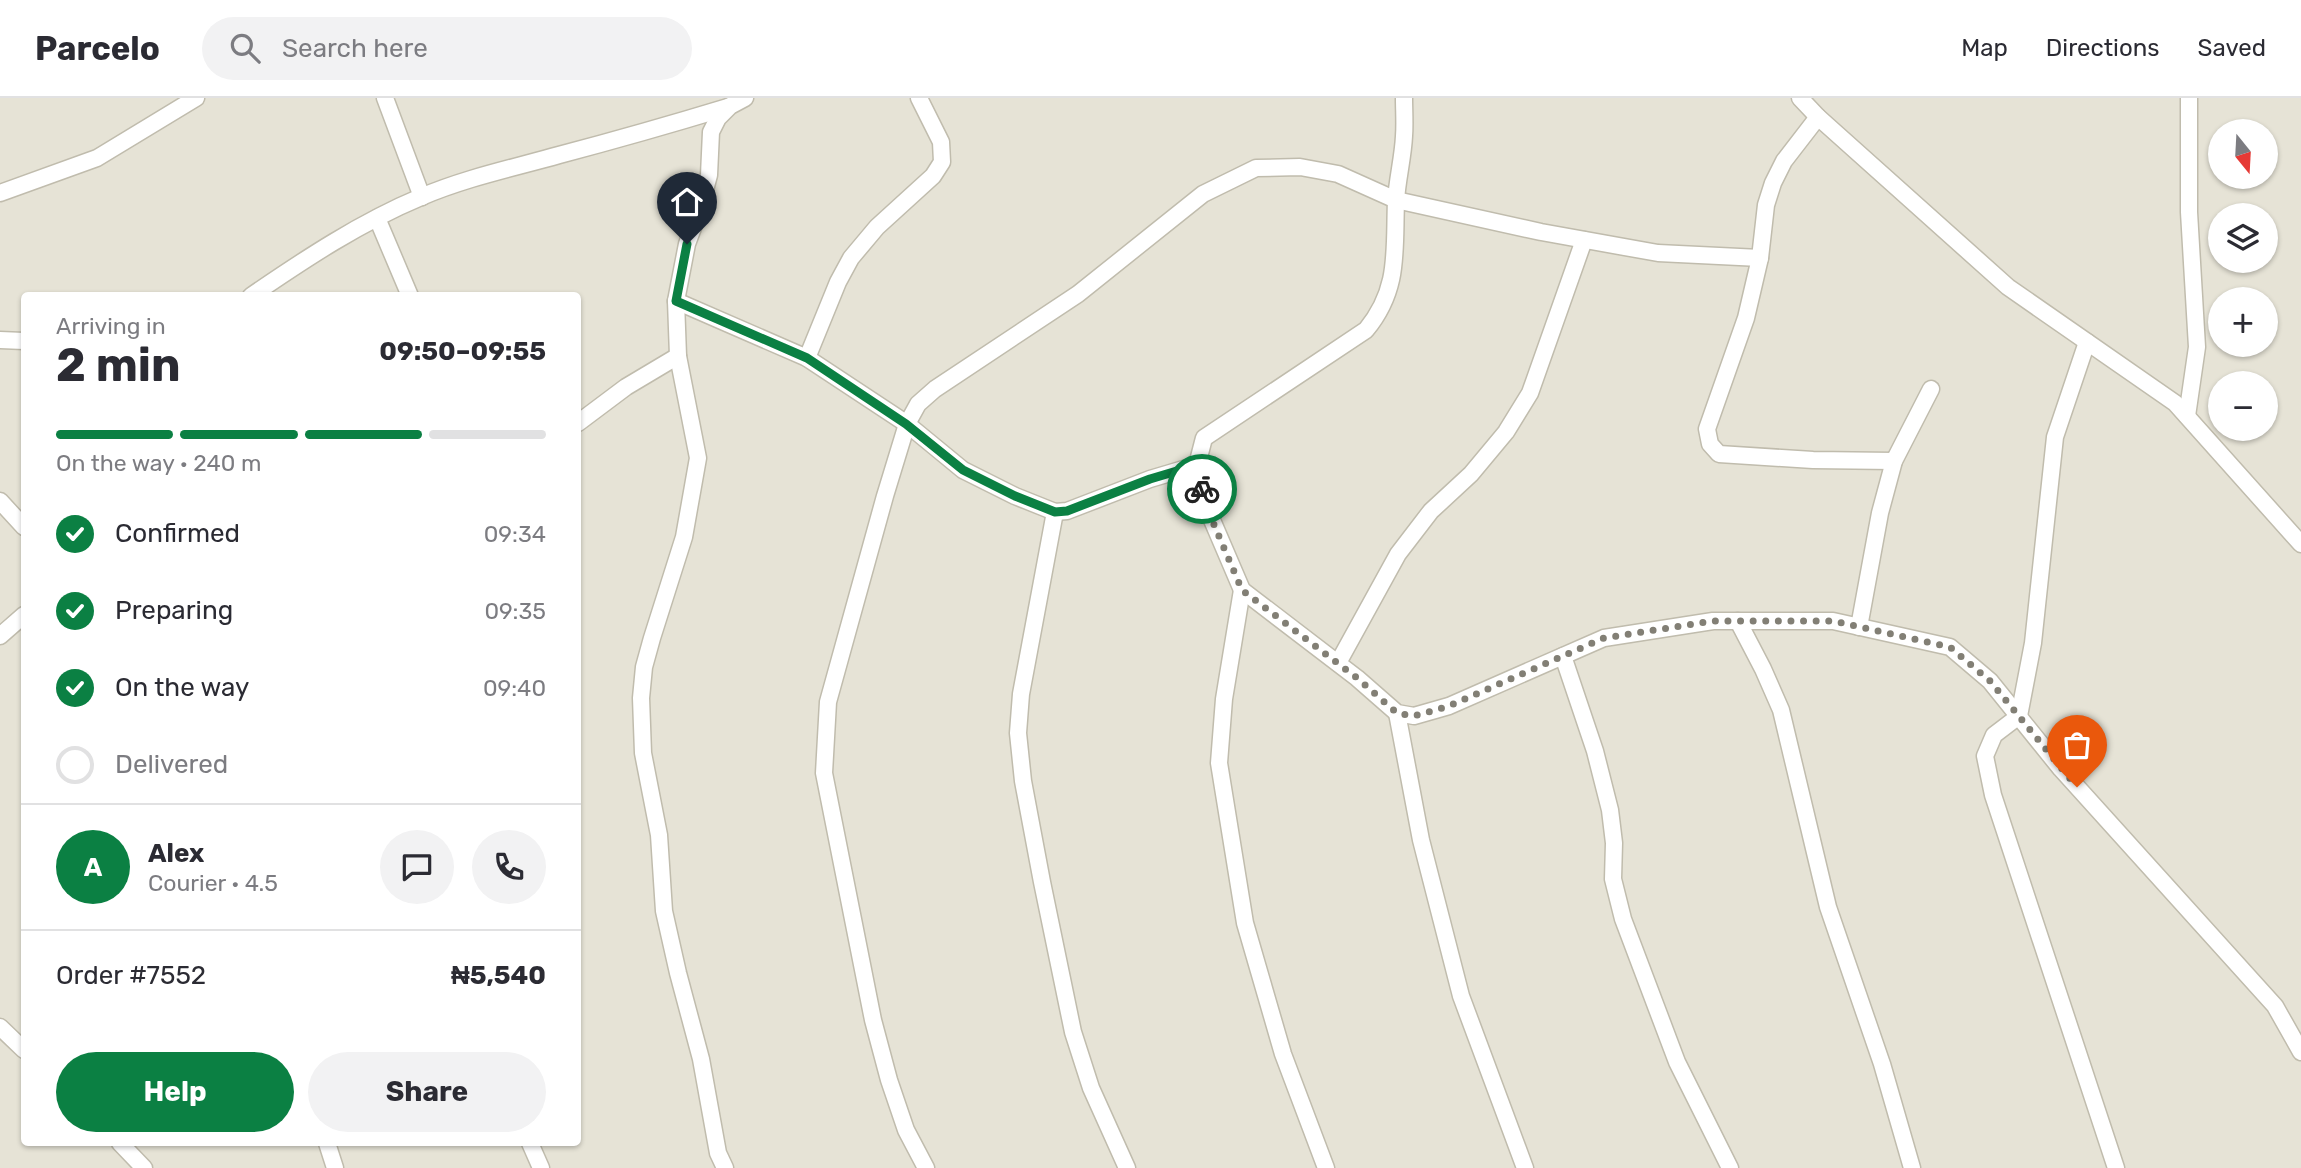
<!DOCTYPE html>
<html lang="en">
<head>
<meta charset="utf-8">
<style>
	:root { --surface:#fff; --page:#f2f2f3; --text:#2b2b33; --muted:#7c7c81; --line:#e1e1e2; --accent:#0b8043 }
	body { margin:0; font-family:Rubik,sans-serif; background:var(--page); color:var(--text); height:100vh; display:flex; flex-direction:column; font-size:26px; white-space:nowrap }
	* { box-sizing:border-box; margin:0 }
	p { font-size:23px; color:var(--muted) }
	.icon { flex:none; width:38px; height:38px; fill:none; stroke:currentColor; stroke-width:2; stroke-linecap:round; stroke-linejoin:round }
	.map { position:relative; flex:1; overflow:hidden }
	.panel { position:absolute; left:21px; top:194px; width:560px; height:854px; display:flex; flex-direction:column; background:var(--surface); border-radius:7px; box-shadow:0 2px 5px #0004 }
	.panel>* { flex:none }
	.needle { width:46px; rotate:162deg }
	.tools { position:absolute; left:2208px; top:21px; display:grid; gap:14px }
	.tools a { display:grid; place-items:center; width:70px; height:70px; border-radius:50%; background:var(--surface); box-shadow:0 2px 5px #0004; font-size:35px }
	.pin { position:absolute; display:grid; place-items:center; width:60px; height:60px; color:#fff; margin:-72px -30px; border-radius:50% 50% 50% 0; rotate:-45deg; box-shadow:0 0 7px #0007 }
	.pin .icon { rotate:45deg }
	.courier { position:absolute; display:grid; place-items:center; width:70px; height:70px; margin:-35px; border:5px solid #0b8043; border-radius:50%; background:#fff; color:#222; box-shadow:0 2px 9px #0007 }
	.head em { font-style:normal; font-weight:700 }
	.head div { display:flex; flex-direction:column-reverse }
	.head { display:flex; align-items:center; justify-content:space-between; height:119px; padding:0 35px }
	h1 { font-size:46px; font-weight:700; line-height:52px }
	.bar { display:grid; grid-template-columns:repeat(4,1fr); gap:10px 7px; align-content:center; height:84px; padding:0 35px }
	.bar i { height:9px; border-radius:5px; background:var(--line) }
	.bar .active { background:var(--accent) }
	.bar p { grid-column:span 4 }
	.line { display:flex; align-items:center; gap:18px; padding:0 35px; border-top:2px solid var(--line) }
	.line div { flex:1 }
	.round { display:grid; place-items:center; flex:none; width:74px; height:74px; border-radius:37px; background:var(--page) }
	ol { padding:0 35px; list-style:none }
	li { display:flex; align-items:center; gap:21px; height:77px }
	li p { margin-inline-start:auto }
	li .icon { padding:7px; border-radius:50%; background:var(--accent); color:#fff; stroke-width:4 }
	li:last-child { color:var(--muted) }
	li i { width:38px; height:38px; border:4px solid var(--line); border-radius:50% }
	.button { display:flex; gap:14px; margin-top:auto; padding:14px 35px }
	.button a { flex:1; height:80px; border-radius:42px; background:var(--accent); color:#fff; font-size:28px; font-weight:700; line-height:80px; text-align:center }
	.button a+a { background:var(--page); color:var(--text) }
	header { display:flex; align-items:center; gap:42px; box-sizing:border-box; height:98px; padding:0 35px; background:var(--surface); border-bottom:2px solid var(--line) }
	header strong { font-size:33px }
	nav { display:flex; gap:38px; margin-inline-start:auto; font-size:24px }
	.search { width:490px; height:63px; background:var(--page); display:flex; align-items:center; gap:18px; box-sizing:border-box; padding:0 24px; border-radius:38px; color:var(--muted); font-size:26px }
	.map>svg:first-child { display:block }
</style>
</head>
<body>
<header>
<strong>Parcelo</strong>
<div class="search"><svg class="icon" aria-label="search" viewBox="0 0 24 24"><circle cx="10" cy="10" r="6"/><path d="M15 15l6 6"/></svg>Search here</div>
<nav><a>Map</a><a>Directions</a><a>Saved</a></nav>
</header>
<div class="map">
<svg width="2301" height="1070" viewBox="0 0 2301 1070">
	<rect width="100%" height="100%" fill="#f2f1e7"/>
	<path fill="#e6e3d6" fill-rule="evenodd" d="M0 0H2301V1070H0ZM2221 33H2266V79H2221ZM2221 117H2266V163H2221ZM24 198H578V1045H24ZM2221 201H2266V247H2221ZM2221 285H2266V331H2221Z"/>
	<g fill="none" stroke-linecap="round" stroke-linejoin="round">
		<defs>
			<g id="street">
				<polyline points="385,0 422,99"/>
				<path d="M1404 0C1404 13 1405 26 1404 38 1403 60 1397 82 1396 103 1394 153 1400 191 1366 232L1204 340 1197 367 1203 401 1242 492 1357 580 1397 615 1414 618 1449 608 1604 540 1713 523H1833L1950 549 1990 583 2061 671 2275 908 2301 954"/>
				<polyline points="1800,0 1818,19 2008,189 2175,305 2301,446"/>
				<polyline points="1818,19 1784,63 1773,85 1766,107 1760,160 1746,220 1707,331 1710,346 1719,356 1813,362 1894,363"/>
				<polyline points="0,95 97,60 196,0"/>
				<polyline points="377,120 410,198"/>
				<path d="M251 198C305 161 361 124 421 99 465 80 513 70 559 57 616 42 672 26 728 9"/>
				<polyline points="676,203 807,260 907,326 963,372 1015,398 1055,414 1067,413 1150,381 1197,367"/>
				<polyline points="0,242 24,243"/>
				<polyline points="2087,244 2055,339 2033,545 2019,618 1994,637 1985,658 1993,697 2116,1070"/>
				<polyline points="807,260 838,184 851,160 877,129 933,78 942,64 941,44 919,0"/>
				<polyline points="2187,318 2197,249 2189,114 2189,0"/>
				<polyline points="578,325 626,289 678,258"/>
				<polyline points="0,403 24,429"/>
				<polyline points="1055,414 1021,596 1018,635 1023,683 1042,784 1073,934 1091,990 1127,1070"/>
				<polyline points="1242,492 1224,601 1219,665 1245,825 1283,956 1326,1070"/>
				<polyline points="1738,523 1763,571 1781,612 1828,809 1882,966 1912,1070"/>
				<polyline points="1859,529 1880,415 1894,363 1931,291"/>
				<polyline points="0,538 24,517"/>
				<polyline points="1563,558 1595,653 1610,712 1614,745 1613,781 1623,821 1677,964 1730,1070"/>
				<polyline points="1338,565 1398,456 1431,413 1471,376 1506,334 1530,295 1584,142"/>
				<polyline points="1397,615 1421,742 1461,898 1525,1070"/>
				<polyline points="0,929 24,952"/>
				<polyline points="120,1045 144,1070"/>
				<polyline points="327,1045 335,1070"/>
				<polyline points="530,1045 541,1070"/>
				<polyline points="725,1070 718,1055 701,961 678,875 664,813 659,737 643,655 641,600 644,569 652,540 684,439 698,360 678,258 676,203 687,146 700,111 709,77 711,34 718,20 730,8 745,0"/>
				<polyline points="926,1070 906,1032 889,982 873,922 824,675 828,604 885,398 907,326 918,306 935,291 1078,196 1203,96 1256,70 1300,69 1338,76 1396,102 1541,134 1658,155 1760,160"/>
			</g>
		</defs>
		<use href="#street" stroke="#c0bcad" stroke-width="19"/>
		<use href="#street" stroke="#fff" stroke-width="16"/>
	</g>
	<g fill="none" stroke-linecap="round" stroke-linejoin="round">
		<polyline stroke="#827f75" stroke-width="7" stroke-dasharray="0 12.6" points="1202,391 1203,401 1242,492 1357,580 1397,615 1414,618 1449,608 1604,540 1713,523 1833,523 1950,549 1990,583 2077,689"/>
		<polyline stroke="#0b8043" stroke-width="9" points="687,146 676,203 807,260 906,326 963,372 1015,398 1055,414 1067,413 1150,381 1197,367 1202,391"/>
	</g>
</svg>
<div class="tools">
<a><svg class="needle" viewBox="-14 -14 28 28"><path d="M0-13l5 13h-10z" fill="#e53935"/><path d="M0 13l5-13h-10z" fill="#7c7c81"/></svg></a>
<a><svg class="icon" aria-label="layers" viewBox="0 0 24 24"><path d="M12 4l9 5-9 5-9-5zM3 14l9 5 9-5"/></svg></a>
<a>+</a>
<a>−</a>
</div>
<div class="pin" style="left:2077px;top:689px;background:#ea580c"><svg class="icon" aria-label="bag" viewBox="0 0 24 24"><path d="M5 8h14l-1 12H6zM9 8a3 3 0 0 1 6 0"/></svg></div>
<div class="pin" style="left:687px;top:146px;background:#1f2937"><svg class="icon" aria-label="home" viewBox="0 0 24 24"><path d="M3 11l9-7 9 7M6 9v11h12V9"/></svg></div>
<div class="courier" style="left:1202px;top:391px"><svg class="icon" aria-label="bike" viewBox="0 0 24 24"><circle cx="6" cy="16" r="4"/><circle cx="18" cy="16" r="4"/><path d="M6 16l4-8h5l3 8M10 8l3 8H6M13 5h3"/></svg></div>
<section class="panel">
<div class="head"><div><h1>2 min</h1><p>Arriving in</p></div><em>09:50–09:55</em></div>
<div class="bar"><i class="active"></i><i class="active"></i><i class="active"></i><i></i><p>On the way · 240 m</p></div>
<ol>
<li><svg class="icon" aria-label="check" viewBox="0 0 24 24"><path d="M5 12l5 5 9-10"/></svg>Confirmed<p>09:34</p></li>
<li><svg class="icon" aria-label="check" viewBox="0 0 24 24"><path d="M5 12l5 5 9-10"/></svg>Preparing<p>09:35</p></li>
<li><svg class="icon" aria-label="check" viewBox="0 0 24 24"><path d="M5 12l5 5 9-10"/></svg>On the way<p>09:40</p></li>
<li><i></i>Delivered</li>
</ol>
<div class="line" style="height:126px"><b class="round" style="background:var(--accent);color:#fff">A</b><div><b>Alex</b><p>Courier · 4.5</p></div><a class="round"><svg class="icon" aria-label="chat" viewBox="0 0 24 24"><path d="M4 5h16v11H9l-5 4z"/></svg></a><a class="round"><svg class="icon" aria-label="phone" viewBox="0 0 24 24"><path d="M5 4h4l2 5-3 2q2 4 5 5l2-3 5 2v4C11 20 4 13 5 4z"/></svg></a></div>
<div class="line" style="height:91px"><div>Order #7552</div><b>₦5,540</b></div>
<div class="button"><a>Help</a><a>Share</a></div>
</section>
</div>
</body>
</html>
